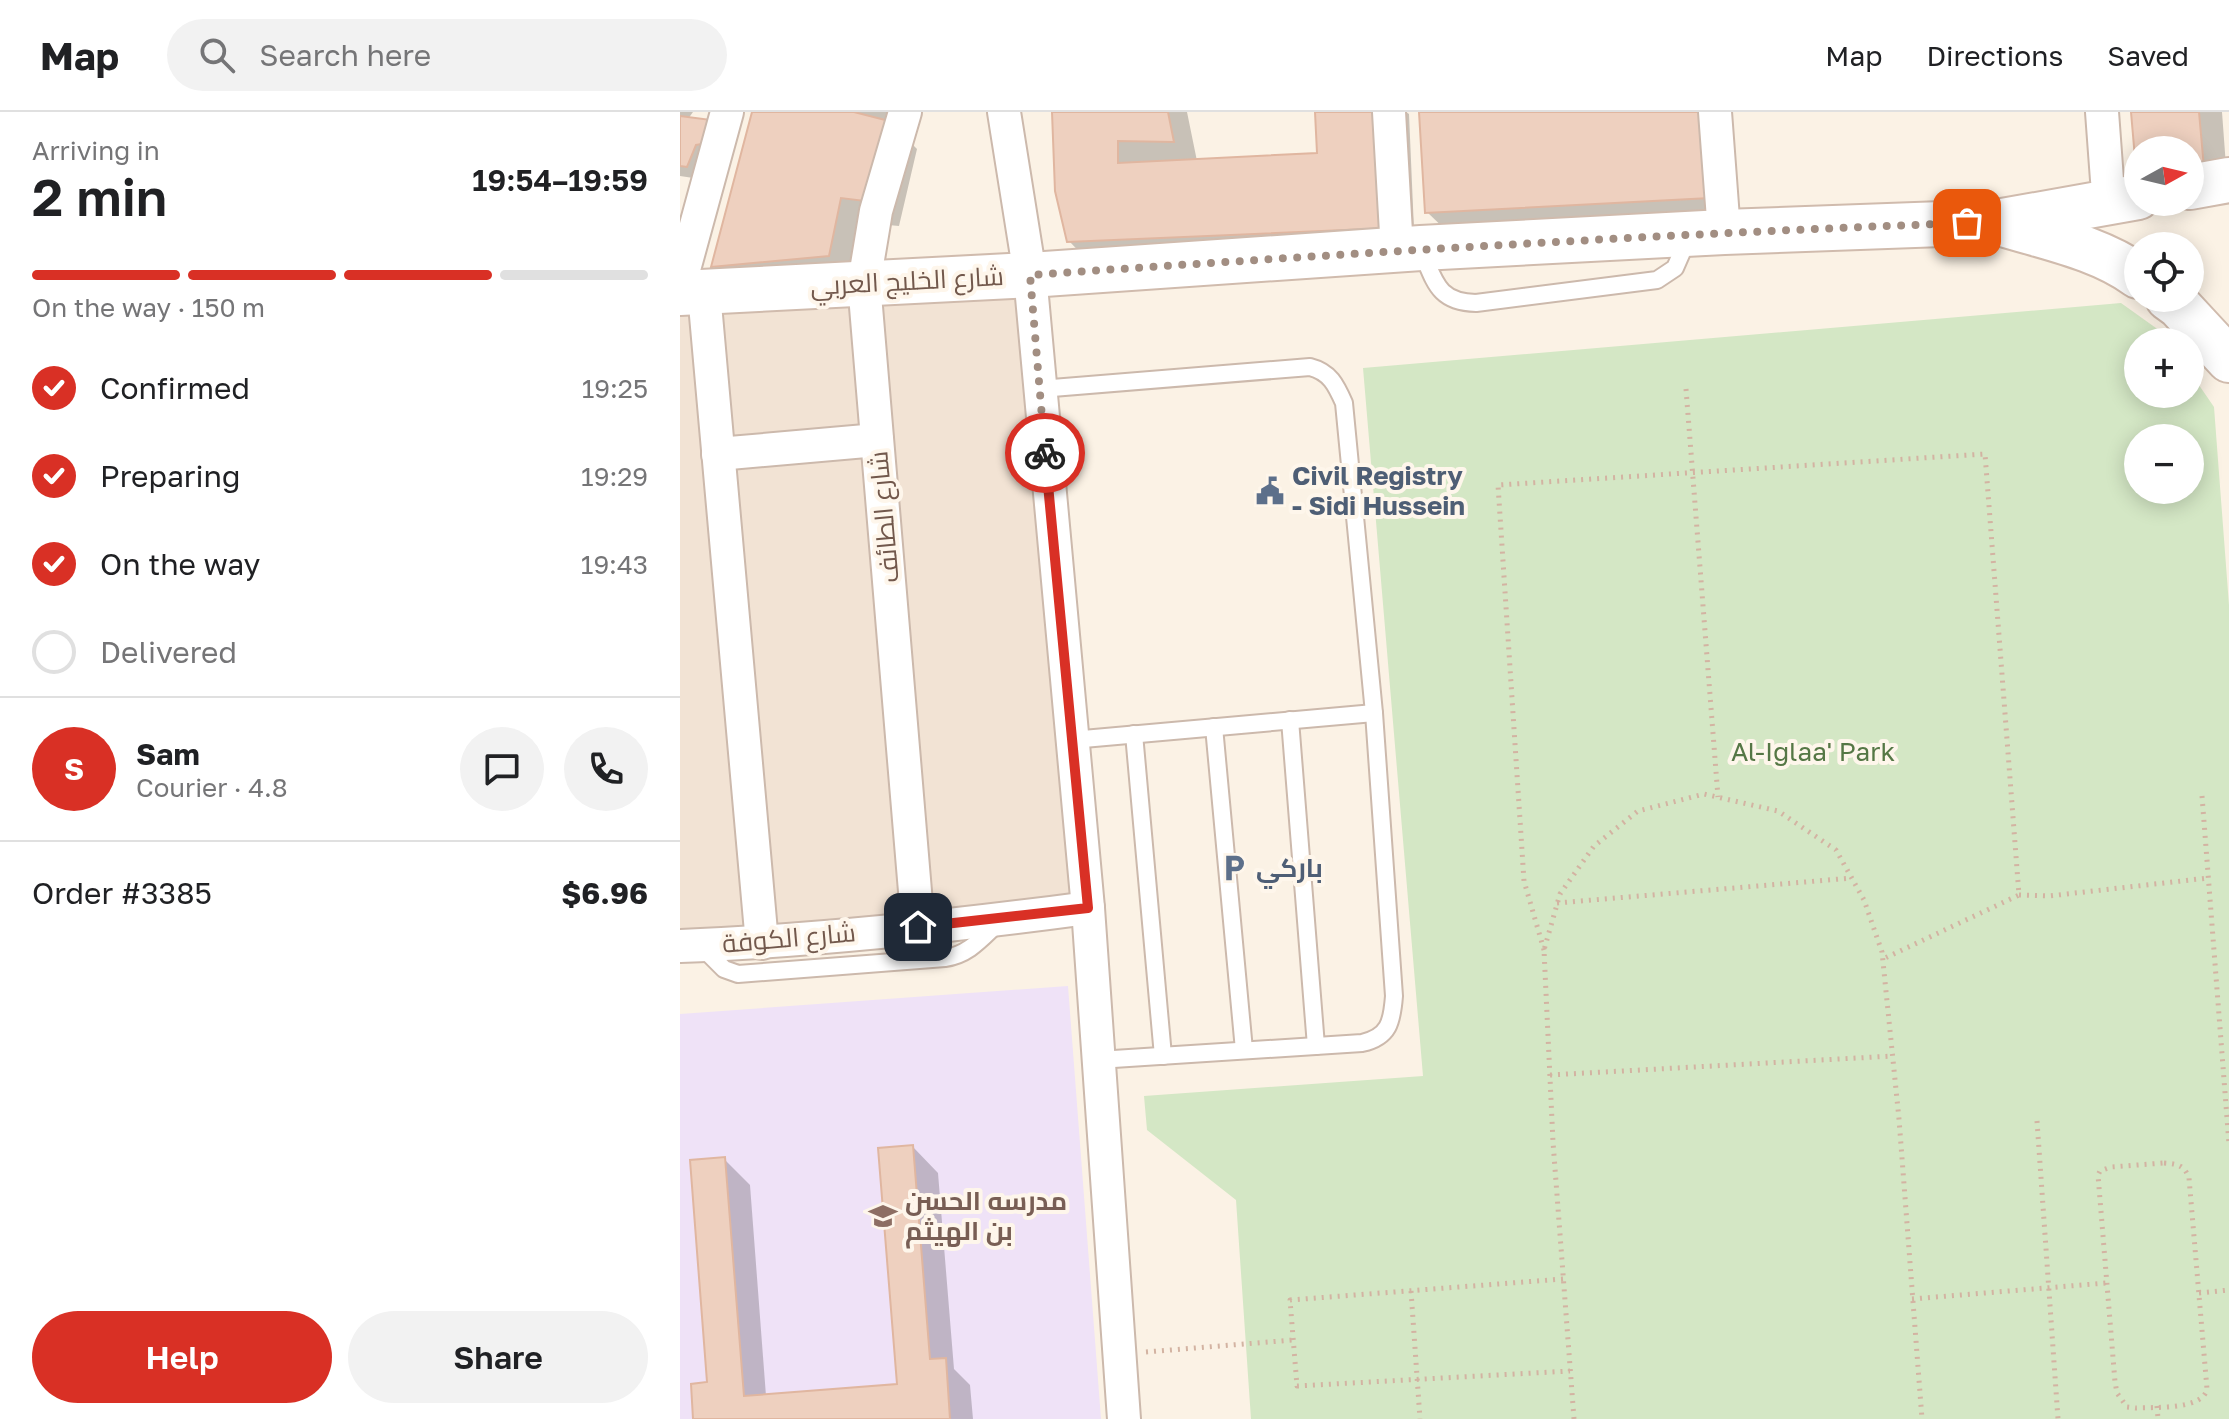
<!DOCTYPE html>
<html lang="en">
<head>
<meta charset="utf-8">
<style>
	:root { --surface:#fff; --page:#f2f2f2; --text:#202124; --muted:#757577; --line:#e0e0e0; --accent:#d93025 }
	body { margin:0; font-family:"Golos Text",Cairo,sans-serif; background:var(--page); color:var(--text); height:100vh; display:flex; flex-direction:column; font-size:30px; white-space:nowrap }
	* { box-sizing:border-box; margin:0 }
	p { font-size:26px; color:var(--muted) }
	.icon { flex:none; width:44px; height:44px; fill:none; stroke:currentColor; stroke-width:2; stroke-linecap:round; stroke-linejoin:round }
	.map { position:relative; flex:1; overflow:hidden }
	.drawer { display:flex; flex-direction:column; background:var(--surface); width:680px }
	.drawer>* { flex:none }
	.needle { width:52px; rotate:82deg }
	.tools { position:absolute; left:1444px; top:24px; display:grid; gap:16px }
	.tools a { display:grid; place-items:center; width:80px; height:80px; border-radius:50%; background:var(--surface); box-shadow:0 4px 20px #0003; font-size:40px }
	.pin { position:absolute; display:grid; place-items:center; width:68px; height:68px; color:#fff; margin:-34px; border-radius:16px; box-shadow:0 4px 12px #0006 }
	.courier { position:absolute; display:grid; place-items:center; width:80px; height:80px; margin:-40px; border:6px solid #d93025; border-radius:50%; background:#fff; color:#222; box-shadow:0 2px 10px #0007 }
	.summary em { font-style:normal; font-weight:600 }
	.summary div { display:flex; flex-direction:column-reverse }
	.summary { display:flex; align-items:center; justify-content:space-between; height:136px; padding:0 32px }
	h1 { font-size:52px; font-weight:600; line-height:60px }
	.bar { display:grid; grid-template-columns:repeat(4,1fr); gap:12px 8px; align-content:center; height:96px; padding:0 32px }
	.bar i { height:10px; border-radius:6px; background:var(--line) }
	.bar .on { background:var(--accent) }
	.bar p { grid-column:span 4 }
	.line { display:flex; align-items:center; gap:20px; padding:0 32px; border-top:2px solid var(--line) }
	.line div { flex:1 }
	.round { display:grid; place-items:center; flex:none; width:84px; height:84px; border-radius:42px; background:var(--page) }
	ol { padding:0 32px; list-style:none }
	li { display:flex; align-items:center; gap:24px; height:88px }
	li p { margin-inline-start:auto }
	li .icon { padding:8px; border-radius:50%; background:var(--accent); color:#fff; stroke-width:4 }
	li:last-child { color:var(--muted) }
	li i { width:44px; height:44px; border:4px solid var(--line); border-radius:50% }
	.button { display:flex; gap:16px; margin-top:auto; padding:16px 32px }
	.button a { flex:1; height:92px; border-radius:48px; background:var(--accent); color:#fff; font-size:32px; font-weight:600; line-height:92px; text-align:center }
	.button a+a { background:var(--page); color:var(--text) }
	header { display:flex; align-items:center; gap:48px; box-sizing:border-box; height:112px; padding:0 40px; background:var(--surface); border-bottom:2px solid var(--line) }
	header strong { font-size:38px }
	nav { display:flex; gap:44px; margin-inline-start:auto; font-size:28px }
	.search { width:560px; height:72px; background:var(--page); display:flex; align-items:center; gap:20px; box-sizing:border-box; padding:0 28px; border-radius:44px; color:var(--muted); font-size:30px }
	main { display:flex; flex:1; min-height:0 }
	.map>svg:first-child { display:block }
</style>
</head>
<body>
<header>
<strong>Map</strong>
<div class="search"><svg class="icon" aria-label="search" viewBox="0 0 24 24"><circle cx="10" cy="10" r="6"/><path d="M15 15l6 6"/></svg>Search here</div>
<nav><a>Map</a><a>Directions</a><a>Saved</a></nav>
</header>
<main>
<section class="drawer">
<div class="summary"><div><h1>2 min</h1><p>Arriving in</p></div><em>19:54–19:59</em></div>
<div class="bar"><i class="on"></i><i class="on"></i><i class="on"></i><i></i><p>On the way · 150 m</p></div>
<ol>
<li><svg class="icon" aria-label="check" viewBox="0 0 24 24"><path d="M5 12l5 5 9-10"/></svg>Confirmed<p>19:25</p></li>
<li><svg class="icon" aria-label="check" viewBox="0 0 24 24"><path d="M5 12l5 5 9-10"/></svg>Preparing<p>19:29</p></li>
<li><svg class="icon" aria-label="check" viewBox="0 0 24 24"><path d="M5 12l5 5 9-10"/></svg>On the way<p>19:43</p></li>
<li><i></i>Delivered</li>
</ol>
<div class="line" style="height:144px"><b class="round" style="background:var(--accent);color:#fff">S</b><div><b>Sam</b><p>Courier · 4.8</p></div><a class="round"><svg class="icon" aria-label="chat" viewBox="0 0 24 24"><path d="M4 5h16v11H9l-5 4z"/></svg></a><a class="round"><svg class="icon" aria-label="phone" viewBox="0 0 24 24"><path d="M5 4h4l2 5-3 2q2 4 5 5l2-3 5 2v4C11 20 4 13 5 4z"/></svg></a></div>
<div class="line" style="height:104px"><div>Order #3385</div><b>$6.96</b></div>
<div class="button"><a>Help</a><a>Share</a></div>
</section>
<div class="map">
<svg width="1549" height="1307" viewBox="0 0 1549 1307">
	<rect width="100%" height="100%" fill="#fbf2e5"/>
	<polygon fill="#f2e3d4" points="350,163 408,796 0,830 0,181"/>
	<polygon fill="#efe2f7" points="388,874 421,1307 0,1307 0,902"/>
	<path fill="#d4e7c5" fill-rule="evenodd" d="M1441 191 1483 221 1489 230H1458V282H1510V260L1534 295 1549 493V1307H571L556 1088 467 1018 464 984 743 964 683 256ZM1458 326H1510V378H1458Z"/>
	<g fill="#0003">
		<polygon points="0,0 13,0 8,7 38,11 20,67 0,64"/>
		<polygon points="74,0 234,0 211,11 237,37 219,114 186,111 174,169 58,179 33,154"/>
		<polygon points="374,0 507,0 517,49 640,43 637,0 726,0 729,2 735,141 414,155 389,129"/>
		<polygon points="741,0 1048,0 1055,111 773,125 747,100"/>
		<polygon points="1453,0 1542,0 1548,81 1510,38 1458,38 1458,54"/>
		<polygon points="233,1035 258,1061 274,1257 290,1273 293,1307 15,1307 29,1272 44,1047 70,1073 86,1284 219,1274"/>
	</g>
	<g fill="#eed0bf" stroke="#e0b6a0" stroke-width="2">
		<polygon points="72,0 174,0 213,10 193,90 161,86 149,144 31,155"/>
		<polygon points="372,0 488,0 494,30 438,29 438,51 637,41 635,0 705,0 711,116 387,130 375,79"/>
		<polygon points="739,0 1025,0 1030,86 745,101"/>
		<polygon points="1451,0 1519,0 1524,56 1510,56 1510,38 1458,38 1456,58"/>
		<polygon points="0,4 39,9 35,30 16,33 7,55 0,54"/>
		<polygon points="233,1033 250,1247 266,1246 270,1307 13,1307 11,1272 27,1270 10,1048 45,1045 64,1284 217,1272 198,1036"/>
	</g>
	<g fill="none" stroke-linecap="round" stroke-linejoin="round">
		<defs>
			<g id="lane">
				<path d="M741 138C755 169 757 190 796 191L977 168 995 156 1009 124"/>
				<path d="M360 277 630 255C650 260 656 273 664 291L694 601 714 884C712 910 709 925 682 931L418 948"/>
				<polyline points="610,608 636,934"/>
				<polyline points="534,615 564,938"/>
				<polyline points="454,622 483,944"/>
				<polyline points="392,628 694,601"/>
				<path d="M22 835 44 857 58 862 265 846C288 843 301 827 317 812"/>
			</g>
			<g id="street">
				<polyline points="225,0 196,99 184,171 238,815"/>
				<polyline points="324,0 350,163 408,796 444,1307"/>
				<polyline points="709,0 717,138"/>
				<polyline points="1035,0 1044,120"/>
				<polyline points="1422,0 1427,68"/>
				<polyline points="0,172 47,0"/>
				<polyline points="24,181 82,831"/>
				<polyline points="38,342 197,328"/>
				<path d="M0 834C136 829 273 814 408 796"/>
			</g>
			<g id="secondary">
				<polyline points="1510,75 1549,68"/>
				<path d="M1323 112C1368 126 1420 136 1458 164"/>
				<polyline points="0,181 350,163 741,136 1044,120 1317,110 1458,85"/>
				<polyline points="1488,186 1499,194 1549,248"/>
			</g>
		</defs>
		<use href="#lane" stroke="#ccb9ac" stroke-width="20"/>
		<use href="#street" stroke="#ccb9ac" stroke-width="36"/>
		<use href="#secondary" stroke="#d0bbad" stroke-width="48"/>
		<g stroke="#d3b3a2" stroke-width="5" stroke-dasharray="2 6" stroke-linecap="butt">
			<polyline points="1006,277 1038,685"/>
			<polyline points="1522,684 1549,1032"/>
			<polyline points="1339,783 1369,784 1528,766"/>
			<polyline points="877,791 1172,766"/>
			<polyline points="864,838 844,769 818,373 1305,342 1339,783 1203,847"/>
			<polyline points="870,963 1213,944"/>
			<polyline points="1357,1009 1378,1307"/>
			<path d="M1484 1051C1498 1052 1504 1053 1509 1066L1527 1277C1523 1298 1475 1295 1456 1296L1447 1295 1437 1281 1435 1270 1418 1063 1420 1059 1431 1055Z"/>
			<polyline points="883,1167 610,1188 617,1274 890,1259"/>
			<polyline points="731,1179 740,1307"/>
			<polyline points="1519,1181 1549,1178"/>
			<polyline points="1232,1187 1426,1171"/>
			<polyline points="466,1240 613,1228"/>
			<polyline points="1477,1294 1478,1307"/>
			<polyline points="894,1307 873,1030 864,838 880,782 914,734 958,699 1024,682 1098,699 1156,738 1184,788 1202,840 1219,1007 1242,1307"/>
		</g>
		<use href="#lane" stroke="#fff" stroke-width="16"/>
		<use href="#street" stroke="#fff" stroke-width="32"/>
		<use href="#secondary" stroke="#fff" stroke-width="44"/>
	</g>
	<g fill="none" stroke-linecap="round" stroke-linejoin="round">
		<path stroke="#a28e82" stroke-width="8" stroke-dasharray="0 14.4" d="M365 341 350 163C662 142 974 122 1287 111"/>
		<polyline stroke="#d93025" stroke-width="10" points="238,815 408,796 365,341"/>
	</g>
	<defs>
		<symbol id="civic-bare" viewBox="-9 -9 18 18"><path d="M-.6-6.5H3V-4.5H.6V-3L4-1V1h2V6H-6V1h2V-1L-.6-3ZM-1.2 2.5V6h2.4V2.5Z" fill="#5c6f8a" stroke="#fef6eb" stroke-width="2.5" paint-order="stroke"/></symbol>
		<symbol id="parking-bare" viewBox="-9 -9 18 18"><path d="M-3.5-5.5H1a3.5 3.5 0 0 1 0 7H-1V5.5H-3.5ZM-1-3.4V-.6H.8a1.4 1.4 0 0 0 0-2.8Z" fill="#5c6f8a" stroke="#fef6eb" stroke-width="2.5" paint-order="stroke"/></symbol>
		<symbol id="school-bare" viewBox="-9 -9 18 18"><path d="M0-5L7-2L0 1L-7-2ZM-4 1L0 2.5L4 1V4Q0 6-4 4Z" fill="#8d6e63" stroke="#fef6eb" stroke-width="2.5" paint-order="stroke"/></symbol>
	</defs>
	<g fill-rule="evenodd">
		<use href="#civic-bare" x="570" y="359" width="40" height="40"/>
		<use href="#parking-bare" x="534" y="736" width="40" height="40"/>
		<use href="#school-bare" x="183" y="1084" width="40" height="40"/>
	</g>
	<g text-anchor="middle" stroke-width="8" stroke-linejoin="round" paint-order="stroke">
		<g font-size="26" fill="#72584c" stroke="#fef6eb">
			<text transform="translate(227 169) rotate(-3)" y="9">شارع الخليج العربي</text>
			<text transform="translate(204 405) rotate(-95)" y="9">شارع الطائف</text>
			<text transform="translate(109 826) rotate(-5)" y="9">شارع الكوفة</text>
		</g>
		<g font-size="26" font-weight="bold" fill="#4e5e75" stroke="#fef6eb" text-anchor="start">
			<text x="612" y="373">Civil Registry<tspan x="612" dy="30">- Sidi Hussein</tspan></text>
			<text x="576" y="765">باركي</text>
		</g>
		<g font-size="26" fill="#557745" stroke="#fef6eb">
			<text x="1133" y="649">Al-Iglaa' Park</text>
		</g>
		<g font-size="26" font-weight="bold" fill="#785e54" stroke="#fef6eb" text-anchor="start">
			<text x="225" y="1098">مدرسه الحسن<tspan x="225" dy="30">بن الهيثم</tspan></text>
		</g>
	</g>
</svg>
<div class="tools">
<a><svg class="needle" viewBox="-14 -14 28 28"><path d="M0-13l5 13h-10z" fill="#e53935"/><path d="M0 13l5-13h-10z" fill="#757577"/></svg></a>
<a><svg class="icon" aria-label="locate" viewBox="0 0 24 24"><circle cx="12" cy="12" r="6"/><path d="M12 2v4M12 18v4M2 12h4M18 12h4"/></svg></a>
<a>+</a>
<a>−</a>
</div>
<div class="pin" style="left:1287px;top:111px;background:#ea580c"><svg class="icon" aria-label="bag" viewBox="0 0 24 24"><path d="M5 8h14l-1 12H6zM9 8a3 3 0 0 1 6 0"/></svg></div>
<div class="pin" style="left:238px;top:815px;background:#1f2937"><svg class="icon" aria-label="home" viewBox="0 0 24 24"><path d="M3 11l9-7 9 7M6 9v11h12V9"/></svg></div>
<div class="courier" style="left:365px;top:341px"><svg class="icon" aria-label="bike" viewBox="0 0 24 24"><circle cx="6" cy="16" r="4"/><circle cx="18" cy="16" r="4"/><path d="M6 16l4-8h5l3 8M10 8l3 8H6M13 5h3"/></svg></div>
</div>
</main>
</body>
</html>
